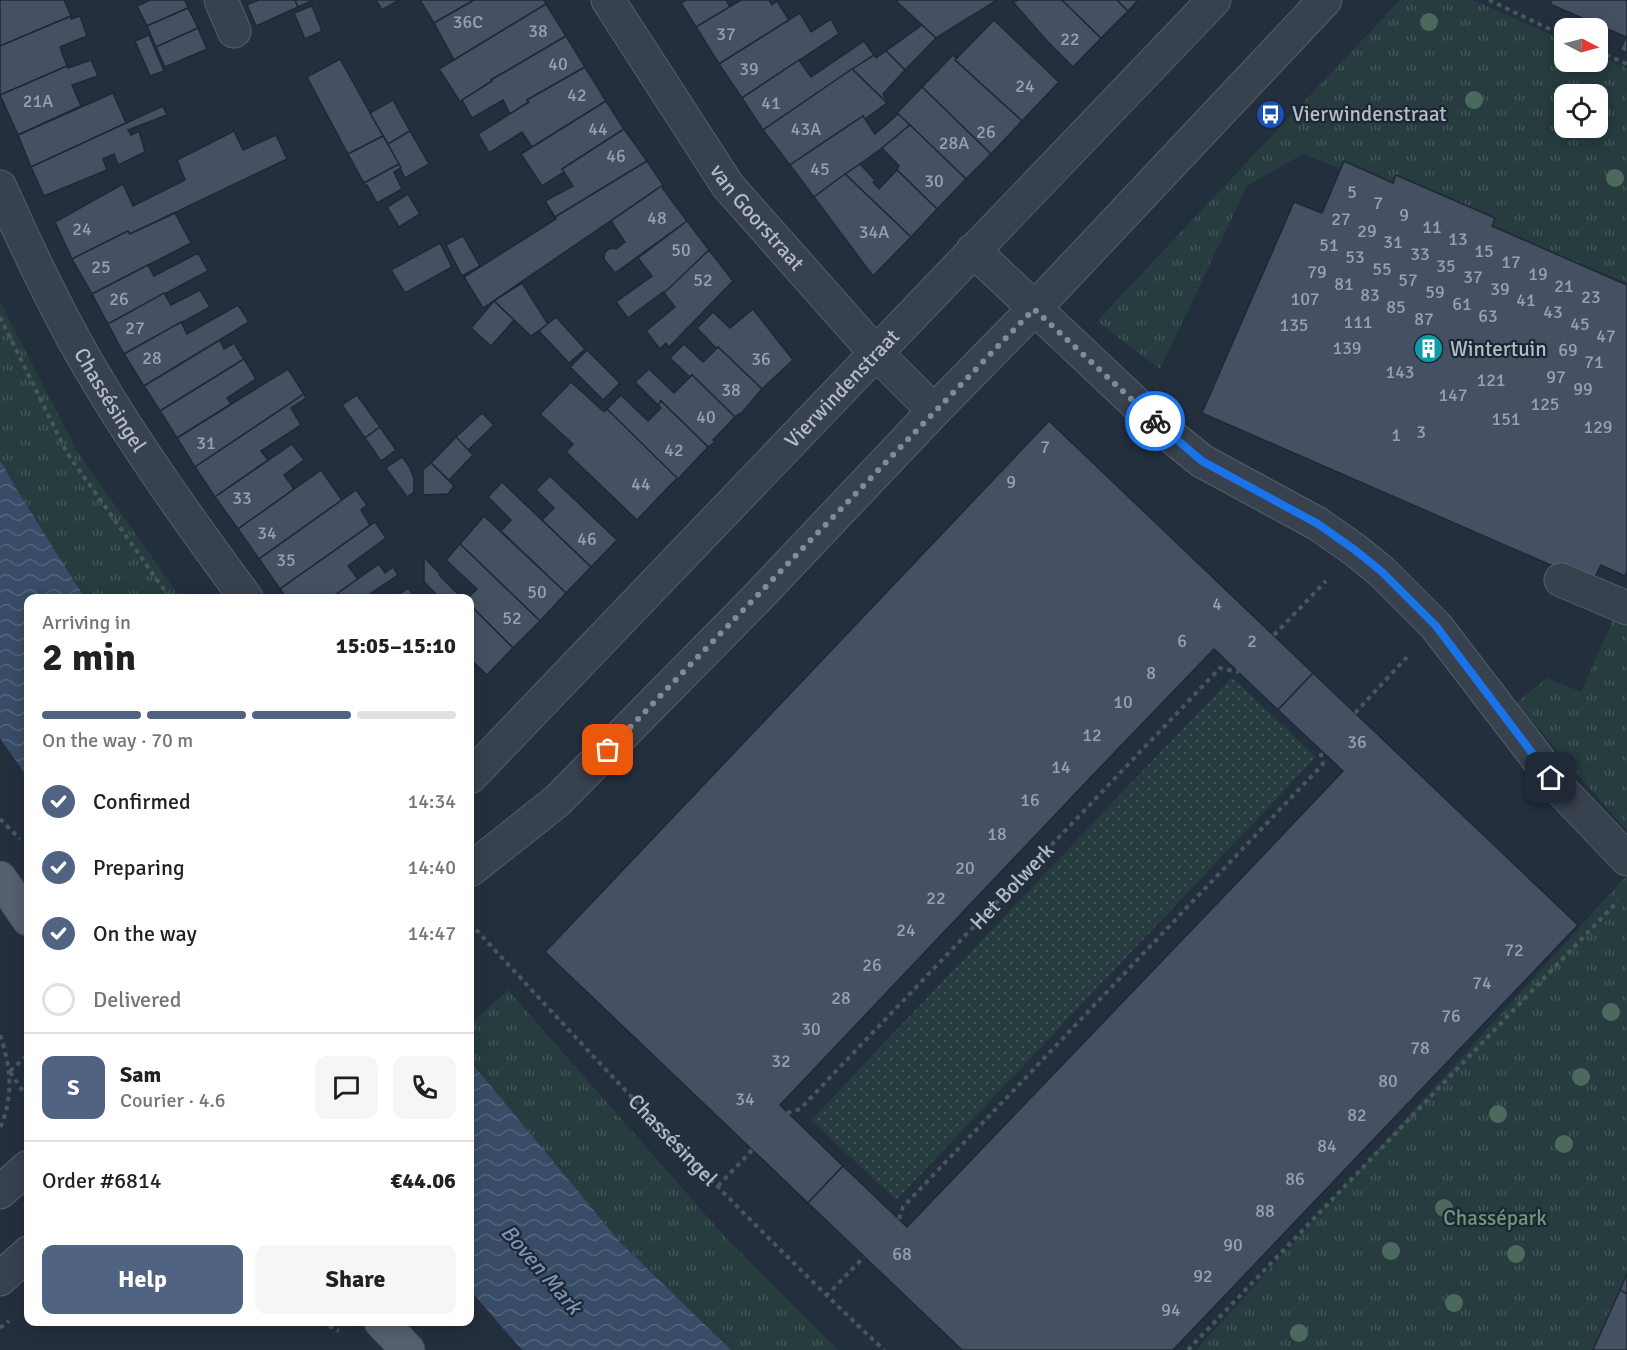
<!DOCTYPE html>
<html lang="en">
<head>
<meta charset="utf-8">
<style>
	:root { --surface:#fff; --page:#f6f6f6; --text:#202124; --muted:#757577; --line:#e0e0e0; --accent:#506383 }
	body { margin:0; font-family:Signika,sans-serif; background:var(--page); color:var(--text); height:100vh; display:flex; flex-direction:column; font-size:22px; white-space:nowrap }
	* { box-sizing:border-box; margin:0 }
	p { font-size:20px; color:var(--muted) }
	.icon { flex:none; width:33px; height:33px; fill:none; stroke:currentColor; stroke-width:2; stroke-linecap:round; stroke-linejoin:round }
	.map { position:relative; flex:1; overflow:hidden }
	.details { position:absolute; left:24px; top:594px; width:450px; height:732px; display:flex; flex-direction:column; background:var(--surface); border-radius:12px; box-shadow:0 3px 15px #0003 }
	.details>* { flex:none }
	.needle { width:39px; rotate:96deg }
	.fabs { position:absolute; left:1554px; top:18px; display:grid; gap:12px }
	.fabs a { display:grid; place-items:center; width:54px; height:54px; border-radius:12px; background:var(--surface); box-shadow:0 3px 15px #0003; font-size:30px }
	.pin { position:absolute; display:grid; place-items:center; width:51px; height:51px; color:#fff; margin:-26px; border-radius:12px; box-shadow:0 3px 9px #0006 }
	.courier { position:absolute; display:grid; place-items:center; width:60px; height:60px; margin:-30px; border:4px solid #1a73e8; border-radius:50%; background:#fff; color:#222; box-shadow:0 2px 8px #0007 }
	.headline em { font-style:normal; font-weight:800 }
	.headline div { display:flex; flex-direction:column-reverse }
	.headline { display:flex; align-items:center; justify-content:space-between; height:102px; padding:0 18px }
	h1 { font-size:39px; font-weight:800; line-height:45px }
	.bar { display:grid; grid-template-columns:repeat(4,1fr); gap:9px 6px; align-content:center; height:72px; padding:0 18px }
	.bar i { height:8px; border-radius:4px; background:var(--line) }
	.bar .active { background:var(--accent) }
	.bar p { grid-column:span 4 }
	.line { display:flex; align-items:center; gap:15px; padding:0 18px; border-top:2px solid var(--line) }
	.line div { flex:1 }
	.round { display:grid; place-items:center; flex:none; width:63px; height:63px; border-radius:12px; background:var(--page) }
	ol { padding:0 18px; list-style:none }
	li { display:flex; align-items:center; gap:18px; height:66px }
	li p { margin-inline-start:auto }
	li .icon { padding:6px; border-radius:50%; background:var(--accent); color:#fff; stroke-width:4 }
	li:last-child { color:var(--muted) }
	li i { width:33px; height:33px; border:3px solid var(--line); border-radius:50% }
	.cta { display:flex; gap:12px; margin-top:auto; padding:12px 18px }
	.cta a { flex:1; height:69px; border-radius:12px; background:var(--accent); color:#fff; font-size:24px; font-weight:800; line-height:69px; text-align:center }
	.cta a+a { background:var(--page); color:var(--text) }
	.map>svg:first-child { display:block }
</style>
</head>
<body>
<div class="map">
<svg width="1627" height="1350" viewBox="0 0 1627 1350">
	<defs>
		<pattern id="grass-tufts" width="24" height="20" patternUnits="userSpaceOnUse" patternTransform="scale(1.5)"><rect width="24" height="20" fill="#263c3f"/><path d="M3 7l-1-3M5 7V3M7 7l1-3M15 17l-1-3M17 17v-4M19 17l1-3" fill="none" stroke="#435659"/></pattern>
		<pattern id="garden-dots" width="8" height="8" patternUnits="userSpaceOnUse" patternTransform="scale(1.5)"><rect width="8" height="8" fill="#263c3f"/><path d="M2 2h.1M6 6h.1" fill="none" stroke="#435659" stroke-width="1.8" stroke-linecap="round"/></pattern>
		<pattern id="water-waves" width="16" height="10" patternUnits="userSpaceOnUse" patternTransform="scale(1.5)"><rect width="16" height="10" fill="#394c67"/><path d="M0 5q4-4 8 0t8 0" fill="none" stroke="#53647b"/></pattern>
	</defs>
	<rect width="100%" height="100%" fill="#242f3e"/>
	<g fill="url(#grass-tufts)" fill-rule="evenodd">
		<path d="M1400 0H1473L1564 40V62H1598V55L1627 68V283L1303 154 1247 186 1160 369 1097 321ZM1564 94H1598V128H1564Z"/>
		<polygon points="0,302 78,453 181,598 85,598 17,490 0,460"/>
		<polygon points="1616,613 1627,618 1627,831 1516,703 1547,678 1581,692"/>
		<polygon points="1627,875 1627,1350 1196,1350"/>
		<polygon points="508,990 725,1237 838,1350 731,1350 620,1242 470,1061 470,1012 476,1019"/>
	</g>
	<polygon fill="url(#garden-dots)" points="1232,677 1316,757 896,1200 811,1120"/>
	<g fill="url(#water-waves)">
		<polygon points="0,460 17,490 85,598 28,598 28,778 0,738"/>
		<polygon points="470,1061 620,1242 731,1350 522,1350 470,1290"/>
	</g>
	<g fill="#455162" stroke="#1f2835" stroke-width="1.5">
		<polygon points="0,0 64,0 71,16 0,46"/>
		<polygon points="150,0 185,0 188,8 147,26 137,6"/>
		<polygon points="259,0 295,0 298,7 256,26 247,5"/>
		<polygon points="295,0 313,0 298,7"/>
		<polygon points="376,0 399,0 382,10"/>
		<polygon points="420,0 474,0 434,23"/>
		<polygon points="474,0 544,0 546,4 454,60 434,23"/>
		<polygon points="686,0 726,0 730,7 696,27 681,3"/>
		<polygon points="741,0 769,0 772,5 777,1 789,20 719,64 696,27"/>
		<polygon points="895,0 997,0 936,38"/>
		<polygon points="1019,0 1062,0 1101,38 1073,67 1047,41 1013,2"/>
		<polygon points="1062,0 1117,0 1128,11 1101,38"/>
		<polygon points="1117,0 1138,0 1128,11"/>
		<polygon points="1550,0 1627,0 1627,53 1620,50 1626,37 1552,5"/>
		<polygon points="546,4 566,36 491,80 492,81 460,102 439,69"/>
		<polygon points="312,6 322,31 305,39 294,13"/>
		<polygon points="188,8 198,28 156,47 147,26"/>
		<polygon points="800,13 811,32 831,19 839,34 742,98 719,64"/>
		<polygon points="71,16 71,19 80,16 87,36 60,47 67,66 0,95 0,46"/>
		<polygon points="994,20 1059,82 1022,121 955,60"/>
		<polygon points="922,25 936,38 905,70 886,51"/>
		<polygon points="198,28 207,49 165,67 156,47"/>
		<polygon points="149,35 164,71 150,76 135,41"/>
		<polygon points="566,36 585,67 527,100 529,102 510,114 503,100 472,118 462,100 492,81 491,80"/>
		<polygon points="864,41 874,55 763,130 742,98 799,60 811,77"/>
		<polygon points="886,51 905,70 883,94 888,102 887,103 852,69 874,55 876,58"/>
		<polygon points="953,55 956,58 955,60 1022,121 991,154 922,87"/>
		<polygon points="340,59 383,136 348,154 307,77"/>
		<polygon points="91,60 98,76 72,85 81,106 18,135 0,95 67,66 68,68"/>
		<polygon points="585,67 606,101 532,147 522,132 489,153 478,134 529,102 527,100"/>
		<polygon points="852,69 887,103 865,119 863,116 790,165 763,130"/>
		<polygon points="922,87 991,154 966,179 897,113"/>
		<polygon points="113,93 126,123 31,167 18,135"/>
		<polygon points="393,100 410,131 388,144 370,113"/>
		<polygon points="606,101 624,129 562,169 564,172 542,186 521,154"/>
		<polygon points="163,106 167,115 128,130 131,135 139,131 145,152 118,165 114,154 103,159 107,170 44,196 31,167"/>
		<polygon points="898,114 910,125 882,148 814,197 790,165 863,116 875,134"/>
		<polygon points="910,125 966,179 937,209 897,170 899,166 882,148"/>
		<polygon points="624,129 647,161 555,217 545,201 573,186 562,169"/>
		<polygon points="234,131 243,150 276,135 287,159 130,234 128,231 72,259 55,222 123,184 133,206 185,180 177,160"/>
		<polygon points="410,131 429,164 405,178 388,144"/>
		<polygon points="383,136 399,164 364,183 348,154"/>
		<polygon points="647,161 663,185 483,308 464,277 556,219 555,217"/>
		<polygon points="1344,161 1393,183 1396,175 1495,218 1492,226 1627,285 1627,571 1625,576 1601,565 1592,583 1202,413 1294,202 1322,213"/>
		<polygon points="399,164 401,168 394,172 402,189 377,203 367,185 365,186 364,183"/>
		<polygon points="860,164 875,180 873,182 879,189 897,170 937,209 911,237 845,174"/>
		<polygon points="845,174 911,237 873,276 814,197"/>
		<polygon points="663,185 663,189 687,221 615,273 604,259 605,252 611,248 616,249 625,242 611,221"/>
		<polygon points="408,194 420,214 399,227 387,207"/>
		<polygon points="175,213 191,243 92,294 72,259 128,231 130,234"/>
		<polygon points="687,221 709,250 666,292 663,292 628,318 616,302 652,276 638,258"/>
		<polygon points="463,236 480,266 462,276 446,245"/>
		<polygon points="440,243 452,267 405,293 391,270"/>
		<polygon points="709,250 733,281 669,347 666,343 660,349 646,331 675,307 664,293"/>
		<polygon points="198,253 208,271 108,324 92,294 148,265 154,276"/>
		<polygon points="522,283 548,324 531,336 494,301"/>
		<polygon points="200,290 210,307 124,354 108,324 164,293 171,305"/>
		<polygon points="494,301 514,320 491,346 471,328"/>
		<polygon points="238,305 249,322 144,386 124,354 181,322 187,334"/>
		<polygon points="753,309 793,360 762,389 718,347 716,348 697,328 713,312 730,328"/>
		<polygon points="556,317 585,349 569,363 539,331"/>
		<polygon points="220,340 224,349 234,343 244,359 160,411 144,386"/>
		<polygon points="684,344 703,362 718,347 762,389 739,416 739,414 735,417 692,375 690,377 670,358"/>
		<polygon points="587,350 620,383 603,400 570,367"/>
		<polygon points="244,359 256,379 227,398 231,404 177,438 160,411"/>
		<polygon points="288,369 304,394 195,467 177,438"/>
		<polygon points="649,369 674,393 692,375 735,417 713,440 715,442 708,447 661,401 658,405 635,382"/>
		<polygon points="571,382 604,412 607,409 678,477 637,520 566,452 573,444 540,414"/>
		<polygon points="304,394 306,398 291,408 301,425 261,451 268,460 215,497 195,467"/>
		<polygon points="357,395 380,427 365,438 342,405"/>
		<polygon points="621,395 648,421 661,408 658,405 661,401 708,447 678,479 607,409"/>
		<polygon points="482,413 494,425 468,450 456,437"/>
		<polygon points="1049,421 1313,673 1278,710 1214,649 1090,778 780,1105 843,1166 808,1203 545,952"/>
		<polygon points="380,427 396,450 381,461 365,438"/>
		<polygon points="456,437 473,455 449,480 431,463"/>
		<polygon points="292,444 304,460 284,475 294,489 238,529 215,497"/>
		<polygon points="402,457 409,466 414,478 414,492 407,497 386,468"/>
		<polygon points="431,463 454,486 448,494 423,495 423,470"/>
		<polygon points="321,470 342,500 259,559 238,529"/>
		<polygon points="550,476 617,540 591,567 542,520 554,508 536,490"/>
		<polygon points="502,482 591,567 566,593 501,531 511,520 488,497"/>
		<polygon points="356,490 367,505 361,510 370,525 280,589 259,559"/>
		<polygon points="484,516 566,593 540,621 460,544"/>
		<polygon points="375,522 386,538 348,566 358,579 331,598 287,598 280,589"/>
		<polygon points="460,544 540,621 513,648 470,605 468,598 477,589 446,560"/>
		<polygon points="424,557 440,574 439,575 462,598 436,598 438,596 424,582"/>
		<polygon points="379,564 385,573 393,567 398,575 370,594 373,598 331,598"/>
		<polygon points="408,588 416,598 394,598"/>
		<polygon points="470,605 513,648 487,675 470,659"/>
		<polygon points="1313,673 1578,925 1173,1350 962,1350 808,1203 843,1166 907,1227 1251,868 1343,771 1278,710"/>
		<polygon points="1627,1273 1627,1294 1620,1290"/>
		<polygon points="1620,1290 1627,1294 1627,1350 1593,1350"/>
	</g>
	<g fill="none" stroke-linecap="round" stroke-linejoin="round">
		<defs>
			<g id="minor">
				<polyline points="221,0 234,31"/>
				<path id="s3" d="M608 0 728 186 875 352 934 411"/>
				<path id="s4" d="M0 187C27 248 56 310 90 368 137 448 191 523 246 598"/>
				<polyline points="973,250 1166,432 1202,461 1318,524 1355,550 1381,571 1436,626 1564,793 1627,859"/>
				<polyline points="1561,580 1627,608"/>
				<path id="s5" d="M470 777 1214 0"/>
				<polyline points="470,870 557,801 758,597 934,411 1034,309 1325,0"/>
				<polyline points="0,1192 28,1167"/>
				<polyline points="0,1279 28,1253"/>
			</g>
			<g id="major">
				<polyline points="0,878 28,919"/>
				<polyline points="381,1322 408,1350"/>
			</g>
		</defs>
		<use href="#minor" stroke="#565f6c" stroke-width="35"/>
		<use href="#major" stroke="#414a57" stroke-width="35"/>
		<g stroke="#44595c" stroke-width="4" stroke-dasharray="4.5 4.5" stroke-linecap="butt">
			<polyline points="1489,0 1564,36"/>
			<polyline points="1598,51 1627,64"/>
			<polyline points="0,317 67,453 170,598"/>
			<polyline points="1274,635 1326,581"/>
			<polyline points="1355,713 1407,657"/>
			<polyline points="0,819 20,839"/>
			<path id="s1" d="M470 923C604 1069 740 1215 884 1350"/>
			<path d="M0 1035C11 1068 14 1095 0 1128"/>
			<polyline points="10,1071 28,1055"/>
			<polyline points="10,1072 28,1099"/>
			<path id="s2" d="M787 1113 800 1109 1220 668 1239 672"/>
			<polyline points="718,1186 752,1150"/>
			<polyline points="899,1219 903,1207 1323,764 1320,750"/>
			<polyline points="826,1296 864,1257"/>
			<polyline points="321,1322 339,1331"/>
			<polyline points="0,1328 9,1321"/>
			<polyline points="1188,1350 1618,901"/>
		</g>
		<use href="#minor" stroke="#38414e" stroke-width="33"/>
		<use href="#major" stroke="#56606e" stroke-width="33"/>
	</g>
	<g fill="#4b6a5d">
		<circle cx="1429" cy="22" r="9"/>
		<circle cx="1474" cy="100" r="9"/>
		<circle cx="1615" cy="178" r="9"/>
		<circle cx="1611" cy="1012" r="9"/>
		<circle cx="1581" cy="1077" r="9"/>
		<circle cx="1498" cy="1114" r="9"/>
		<circle cx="1564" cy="1144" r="9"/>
		<circle cx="1444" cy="1208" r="9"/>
		<circle cx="1391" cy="1251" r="9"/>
		<circle cx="1516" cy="1254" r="9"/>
		<circle cx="1454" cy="1303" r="9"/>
		<circle cx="1299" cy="1333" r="9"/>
	</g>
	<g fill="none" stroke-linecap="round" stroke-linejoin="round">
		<polyline stroke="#828b98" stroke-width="6" stroke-dasharray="0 10.8" points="608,750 1034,309 1155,421"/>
		<polyline stroke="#1a73e8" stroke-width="8" points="1155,421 1202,461 1318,524 1355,550 1381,571 1436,626 1551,778"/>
	</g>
	<defs>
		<symbol id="bus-disc" viewBox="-11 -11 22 22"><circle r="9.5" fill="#1a4fb4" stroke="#1d2633"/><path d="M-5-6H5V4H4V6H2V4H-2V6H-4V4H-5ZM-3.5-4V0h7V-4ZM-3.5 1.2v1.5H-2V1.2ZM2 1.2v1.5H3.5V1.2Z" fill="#fff"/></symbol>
		<symbol id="building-disc" viewBox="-11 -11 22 22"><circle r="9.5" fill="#0f9aa8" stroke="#1d2633"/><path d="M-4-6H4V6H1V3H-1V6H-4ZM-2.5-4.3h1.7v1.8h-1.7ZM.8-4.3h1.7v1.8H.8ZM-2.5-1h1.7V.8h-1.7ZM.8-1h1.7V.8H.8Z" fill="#fff"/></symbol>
	</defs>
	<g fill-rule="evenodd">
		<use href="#bus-disc" x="1254" y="98" width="33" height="33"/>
		<use href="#building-disc" x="1412" y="332" width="33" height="33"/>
	</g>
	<g text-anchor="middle" stroke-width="4.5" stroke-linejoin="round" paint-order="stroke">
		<g font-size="18" fill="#98a1af">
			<text x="468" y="28">36C</text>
			<text x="538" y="37">38</text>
			<text x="726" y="40">37</text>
			<text x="1070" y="45">22</text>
			<text x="558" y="70">40</text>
			<text x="749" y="75">39</text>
			<text x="1025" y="92">24</text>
			<text x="577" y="101">42</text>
			<text x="38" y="107">21A</text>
			<text x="771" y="109">41</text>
			<text x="598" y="135">44</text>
			<text x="806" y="135">43A</text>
			<text x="986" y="138">26</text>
			<text x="954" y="149">28A</text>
			<text x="616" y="162">46</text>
			<text x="820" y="175">45</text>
			<text x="934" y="187">30</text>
			<text x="1352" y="198">5</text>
			<text x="1378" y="209">7</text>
			<text x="1404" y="221">9</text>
			<text x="657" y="224">48</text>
			<text x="1341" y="225">27</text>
			<text x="1432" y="233">11</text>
			<text x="82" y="235">24</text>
			<text x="1367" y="237">29</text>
			<text x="874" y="238">34A</text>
			<text x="1458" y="245">13</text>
			<text x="1393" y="248">31</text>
			<text x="1329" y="251">51</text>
			<text x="681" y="256">50</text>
			<text x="1484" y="257">15</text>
			<text x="1420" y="260">33</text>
			<text x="1355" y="263">53</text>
			<text x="1511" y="268">17</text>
			<text x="1446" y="272">35</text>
			<text x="101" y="273">25</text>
			<text x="1382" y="275">55</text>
			<text x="1317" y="278">79</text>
			<text x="1538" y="280">19</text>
			<text x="1473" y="283">37</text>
			<text x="703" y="286">52</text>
			<text x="1408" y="286">57</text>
			<text x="1344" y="290">81</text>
			<text x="1564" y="292">21</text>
			<text x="1500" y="295">39</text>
			<text x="1435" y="298">59</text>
			<text x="1370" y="301">83</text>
			<text x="1591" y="303">23</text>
			<text x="119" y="305">26</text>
			<text x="1305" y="305">107</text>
			<text x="1526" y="306">41</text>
			<text x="1462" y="310">61</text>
			<text x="1396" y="313">85</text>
			<text x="1553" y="318">43</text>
			<text x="1488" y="322">63</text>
			<text x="1424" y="325">87</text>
			<text x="1358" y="328">111</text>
			<text x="1580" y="330">45</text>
			<text x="1294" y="331">135</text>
			<text x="135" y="334">27</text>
			<text x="1606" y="342">47</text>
			<text x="1347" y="354">139</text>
			<text x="1568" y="356">69</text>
			<text x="152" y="364">28</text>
			<text x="761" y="365">36</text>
			<text x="1594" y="368">71</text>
			<text x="1400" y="378">143</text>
			<text x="1556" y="383">97</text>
			<text x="1491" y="386">121</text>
			<text x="1583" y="395">99</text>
			<text x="731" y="396">38</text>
			<text x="1453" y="401">147</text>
			<text x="1545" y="410">125</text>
			<text x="706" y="423">40</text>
			<text x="1506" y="425">151</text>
			<text x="1598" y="433">129</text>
			<text x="1421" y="438">3</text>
			<text x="1396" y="441">1</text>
			<text x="206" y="449">31</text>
			<text x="1045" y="453">7</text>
			<text x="674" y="456">42</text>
			<text x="1011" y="488">9</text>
			<text x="641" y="490">44</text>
			<text x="242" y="504">33</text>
			<text x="267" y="539">34</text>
			<text x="587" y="545">46</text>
			<text x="286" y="566">35</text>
			<text x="537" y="598">50</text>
			<text x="1217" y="610">4</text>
			<text x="512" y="624">52</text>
			<text x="1182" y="647">6</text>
			<text x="1252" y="647">2</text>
			<text x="1151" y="679">8</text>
			<text x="1123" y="708">10</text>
			<text x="1092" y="741">12</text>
			<text x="1357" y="748">36</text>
			<text x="1061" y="773">14</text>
			<text x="1030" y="806">16</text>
			<text x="997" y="840">18</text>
			<text x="965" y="874">20</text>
			<text x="936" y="904">22</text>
			<text x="906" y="936">24</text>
			<text x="1514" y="956">72</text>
			<text x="872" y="971">26</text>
			<text x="1482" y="989">74</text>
			<text x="841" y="1004">28</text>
			<text x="1451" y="1022">76</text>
			<text x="811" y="1035">30</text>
			<text x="1420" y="1054">78</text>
			<text x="781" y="1067">32</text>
			<text x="1388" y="1087">80</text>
			<text x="745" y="1105">34</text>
			<text x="1357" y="1121">82</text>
			<text x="1327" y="1152">84</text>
			<text x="1295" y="1185">86</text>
			<text x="1265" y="1217">88</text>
			<text x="1233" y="1251">90</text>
			<text x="902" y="1260">68</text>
			<text x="1203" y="1282">92</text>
			<text x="1171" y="1316">94</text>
		</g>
		<g font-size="21" fill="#b4bcc9" stroke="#1d2633" text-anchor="start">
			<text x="1292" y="121">Vierwindenstraat</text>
			<text x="1450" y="356">Wintertuin</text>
		</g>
		<g font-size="21" fill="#b4bcc9" stroke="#1d2633">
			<text dy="7" stroke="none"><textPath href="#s3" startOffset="264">van Goorstraat</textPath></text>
			<text dy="7" stroke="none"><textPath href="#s5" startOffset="538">Vierwindenstraat</textPath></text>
			<text dy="7" stroke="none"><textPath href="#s4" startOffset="240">Chassésingel</textPath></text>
			<text dy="7" stroke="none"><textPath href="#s2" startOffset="321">Het Bolwerk</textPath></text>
			<text dy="7" stroke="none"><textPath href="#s1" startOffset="297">Chassésingel</textPath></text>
		</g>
		<g font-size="21" fill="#6b9a76" stroke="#1d2633">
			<text x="1495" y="1225">Chassépark</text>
		</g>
		<g font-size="22" font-style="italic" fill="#7c92b1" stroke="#1d2633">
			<text transform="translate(542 1269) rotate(49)" y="8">Boven Mark</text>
		</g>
	</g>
</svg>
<div class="fabs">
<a><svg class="needle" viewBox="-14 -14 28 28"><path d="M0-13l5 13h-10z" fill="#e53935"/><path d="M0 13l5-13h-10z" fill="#757577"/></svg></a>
<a><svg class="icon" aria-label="locate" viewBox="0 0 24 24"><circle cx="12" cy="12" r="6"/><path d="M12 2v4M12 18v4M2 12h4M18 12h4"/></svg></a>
</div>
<div class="pin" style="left:608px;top:750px;background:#ea580c"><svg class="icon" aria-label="bag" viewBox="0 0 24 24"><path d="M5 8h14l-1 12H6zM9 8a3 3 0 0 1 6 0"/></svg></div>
<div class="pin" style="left:1551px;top:778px;background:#1f2937"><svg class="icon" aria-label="home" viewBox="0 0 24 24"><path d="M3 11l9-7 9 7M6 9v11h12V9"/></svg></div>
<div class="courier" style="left:1155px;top:421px"><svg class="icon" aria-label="bike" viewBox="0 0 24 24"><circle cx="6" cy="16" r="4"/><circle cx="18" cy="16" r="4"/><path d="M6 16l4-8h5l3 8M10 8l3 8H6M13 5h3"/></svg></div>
<section class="details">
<div class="headline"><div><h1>2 min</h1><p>Arriving in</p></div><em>15:05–15:10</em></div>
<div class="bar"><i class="active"></i><i class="active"></i><i class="active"></i><i></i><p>On the way · 70 m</p></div>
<ol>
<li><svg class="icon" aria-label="check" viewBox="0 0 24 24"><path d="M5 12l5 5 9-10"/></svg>Confirmed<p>14:34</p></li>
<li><svg class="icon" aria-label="check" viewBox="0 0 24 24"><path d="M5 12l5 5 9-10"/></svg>Preparing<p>14:40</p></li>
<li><svg class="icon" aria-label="check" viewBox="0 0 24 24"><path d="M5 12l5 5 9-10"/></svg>On the way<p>14:47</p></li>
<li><i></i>Delivered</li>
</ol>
<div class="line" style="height:108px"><b class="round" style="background:var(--accent);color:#fff">S</b><div><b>Sam</b><p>Courier · 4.6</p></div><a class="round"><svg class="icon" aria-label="chat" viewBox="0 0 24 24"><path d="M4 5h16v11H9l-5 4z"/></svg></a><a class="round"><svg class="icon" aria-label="phone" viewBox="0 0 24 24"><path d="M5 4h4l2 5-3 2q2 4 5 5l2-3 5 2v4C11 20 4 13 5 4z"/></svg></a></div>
<div class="line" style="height:78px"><div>Order #6814</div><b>€44.06</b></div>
<div class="cta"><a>Help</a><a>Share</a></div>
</section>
</div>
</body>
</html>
